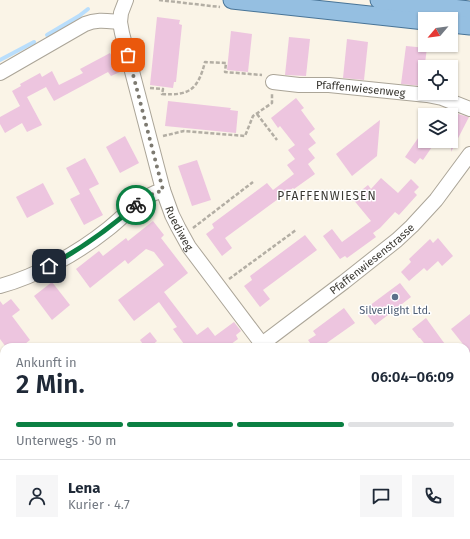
<!DOCTYPE html>
<html lang="de">
<head>
<meta charset="utf-8">
<style>
	:root { --surface:#fff; --page:#f6f6f7; --text:#1f2937; --muted:#747a83; --line:#e0e1e3; --accent:#0b8043 }
	body { margin:0; font-family:"Fira Sans",sans-serif; background:var(--page); color:var(--text); height:100vh; display:flex; flex-direction:column; font-size:15px; white-space:nowrap }
	* { box-sizing:border-box; margin:0 }
	p { font-size:13px; color:var(--muted) }
	.icon { flex:none; width:22px; height:22px; fill:none; stroke:currentColor; stroke-width:2; stroke-linecap:round; stroke-linejoin:round }
	.map { position:relative; flex:1; overflow:hidden }
	.side { position:absolute; left:0px; top:343px; width:470px; height:196px; display:flex; flex-direction:column; background:var(--surface); border-radius:12px 12px 0 0; box-shadow:0 1px 3px #0004 }
	.side>* { flex:none }
	.needle { width:26px; rotate:241deg }
	.fabs { position:absolute; left:418px; top:12px; display:grid; gap:8px }
	.fabs a { display:grid; place-items:center; width:40px; height:40px; border-radius:0px; background:var(--surface); box-shadow:0 1px 3px #0004; font-size:20px }
	.pin { position:absolute; display:grid; place-items:center; width:34px; height:34px; color:#fff; margin:-17px; border-radius:8px; box-shadow:0 2px 6px #0006 }
	.courier { position:absolute; display:grid; place-items:center; width:40px; height:40px; margin:-20px; border:3px solid #0b8043; border-radius:50%; background:#fff; color:#222; box-shadow:0 1px 5px #0007 }
	.headline em { font-style:normal; font-weight:600 }
	.headline div { display:flex; flex-direction:column-reverse }
	.headline { display:flex; align-items:center; justify-content:space-between; height:68px; padding:0 16px }
	h1 { font-size:26px; font-weight:600; line-height:30px }
	.bar { display:grid; grid-template-columns:repeat(4,1fr); gap:6px 4px; align-content:center; height:48px; padding:0 16px }
	.bar i { height:5px; border-radius:3px; background:var(--line) }
	.bar .on { background:var(--accent) }
	.bar p { grid-column:span 4 }
	.line { display:flex; align-items:center; gap:10px; padding:0 16px; border-top:1px solid var(--line) }
	.line div { flex:1 }
	.round { display:grid; place-items:center; flex:none; width:42px; height:42px; border-radius:0px; background:var(--page) }
	.map>svg:first-child { display:block }
</style>
</head>
<body>
<div class="map">
<svg width="470" height="539" viewBox="0 0 470 539">
	<rect width="100%" height="100%" fill="#faf4e7"/>
	<polygon fill="#ccd0ab" points="470,440 470,539 338,539 343,535 466,535 466,443"/>
	<polygon fill="#b9defc" points="470,518 470,539 442,539 448,535 466,535 466,521"/>
	<g fill="none" stroke-linecap="round" stroke-linejoin="round">
		<g stroke="#b9defc" stroke-width="4">
			<polyline points="47,35 79,16 88,9"/>
			<polyline points="0,60 34,42"/>
			<polyline points="388,535 392,539"/>
			<polyline points="396,539 400,535"/>
		</g>
	</g>
	<g fill="#edc5df">
		<polygon points="157,17 180,20 179,24 182,25 176,82 174,82 173,88 150,85"/>
		<polygon points="231,31 252,34 248,72 227,70"/>
		<polygon points="289,37 310,39 306,76 285,75"/>
		<polygon points="347,39 368,42 364,80 343,78"/>
		<polygon points="406,46 427,48 422,86 401,84"/>
		<polygon points="110,53 120,72 111,76 108,72 54,101 46,87 27,97 42,125 27,132 22,123 5,133 0,124 0,117 20,106 12,91 21,86 20,84 40,73 42,77 52,71 59,85 83,73 80,69"/>
		<polygon points="296,98 304,108 301,110 315,129 309,134 316,143 308,149 315,158 308,164 315,174 294,189 293,188 225,238 232,248 222,256 206,234 214,228 212,224 267,183 273,190 294,174 287,165 295,159 288,150 295,145 280,126 278,128 271,118"/>
		<polygon points="168,101 231,108 230,110 238,111 236,133 165,126"/>
		<polygon points="458,114 469,117 451,152 451,127"/>
		<polygon points="380,120 377,156 352,176 336,154"/>
		<polygon points="425,128 425,141 436,141 423,160 420,158 415,164 405,157"/>
		<polygon points="125,136 139,163 120,173 106,147"/>
		<polygon points="85,158 99,184 89,189 103,215 84,225 70,199 80,194 66,168"/>
		<polygon points="197,160 211,200 192,206 178,166"/>
		<polygon points="381,178 398,193 411,179 419,187 414,192 417,195 399,215 395,212 380,228 373,233 376,237 347,258 345,256 340,259 323,236 332,229 342,242 371,221 352,198 368,185 371,189"/>
		<polygon points="43,183 54,204 27,218 16,197"/>
		<polygon points="153,221 164,235 161,238 188,273 164,292 197,335 208,327 215,336 234,322 241,331 236,335 238,339 227,347 181,347 184,344 173,329 177,327 159,302 134,321 118,300 164,265 154,252 146,249 128,264 125,260 90,288 76,269 99,251 103,256 126,238 128,241"/>
		<polygon points="305,235 317,250 263,290 270,299 260,307 244,286 252,280 250,276"/>
		<polygon points="438,238 453,256 442,266 438,261 427,271 424,268 409,281 401,272 411,262 409,259 430,239 433,243"/>
		<polygon points="52,282 70,305 52,320 34,296"/>
		<polygon points="400,283 411,297 375,325 367,315 372,311 369,306"/>
		<polygon points="11,299 20,310 12,316 30,340 21,347 6,347 0,339 0,301 3,305"/>
		<polygon points="344,308 355,323 321,347 313,347 308,340 316,335 313,331"/>
		<polygon points="470,314 470,353 451,329"/>
		<polygon points="426,318 447,347 427,347 420,338 419,338 412,329"/>
		<polygon points="150,332 157,341 150,347 145,347 140,340"/>
	</g>
	<g fill="none" stroke-linecap="round" stroke-linejoin="round">
		<defs>
			<g id="minor">
				<path id="s1" d="M120 22 122 33 163 190 172 215 178 227 189 247 262 344"/>
				<path d="M0 73 85 24C97 19 107 21 120 22L121 13 126 0"/>
				<path id="s2" d="M273 82 299 85H329L427 95 442 98 470 109"/>
				<path d="M0 286C37 276 78 253 108 229 121 219 135 203 149 196 153 193 158 192 163 190"/>
				<path id="s3" d="M258 347 344 282 397 240 412 226 436 200 470 154"/>
				<polyline points="466,414 470,411"/>
				<polyline points="0,460 4,457"/>
				<polyline points="209,535 212,539"/>
				<polyline points="221,535 224,539"/>
				<polyline points="2,539 7,535"/>
				<polyline points="299,539 304,535"/>
			</g>
			<g id="major">
				<polyline points="232,0 425,21"/>
				<polyline points="379,0 470,10"/>
				<polyline points="451,24 470,26"/>
			</g>
		</defs>
		<use href="#minor" stroke="#aba598" stroke-width="16"/>
		<use href="#major" stroke="#487497" stroke-width="19"/>
		<g stroke="#b3aea4" stroke-width="2.5" stroke-dasharray="4 2" stroke-linecap="butt">
			<polyline points="159,0 220,7"/>
			<path d="M150 88 163 89 162 94C190 96 198 89 205 62L226 63 225 72 262 75"/>
			<polyline points="257,114 277,140"/>
			<polyline points="163,136 184,131 245,136 253,116 272,103 272,94"/>
			<polyline points="193,228 253,182"/>
			<polyline points="229,279 296,230"/>
		</g>
		<use href="#minor" stroke="#fff" stroke-width="14"/>
		<use href="#major" stroke="#95bfe1" stroke-width="17"/>
		<g stroke="#959188" stroke-width="3" stroke-dasharray="6 3" stroke-linecap="butt">
			<polyline points="466,432 470,429"/>
			<polyline points="323,539 328,535"/>
		</g>
	</g>
	<g fill="none" stroke-linecap="round" stroke-linejoin="round">
		<polyline stroke="#7d7a71" stroke-width="4" stroke-dasharray="0 7.2" points="128,55 163,190 148,196 136,205"/>
		<path stroke="#0b8043" stroke-width="5" d="M49 266C81 249 109 229 136 205"/>
	</g>
	<circle fill="#5c6f8a" stroke="#fff" stroke-width="1.5" cx="395" cy="297" r="4"/>
	<g text-anchor="middle" stroke-width="3" stroke-linejoin="round" paint-order="stroke">
		<g font-size="11" fill="#3a3832" stroke="#fff">
			<text dy="4" stroke="none"><textPath href="#s2" startOffset="88">Pfaffenwiesenweg</textPath></text>
			<text dy="4" stroke="none"><textPath href="#s1" startOffset="215">Ruediweg</textPath></text>
			<text dy="4" stroke="none"><textPath href="#s3" startOffset="144">Pfaffenwiesenstrasse</textPath></text>
		</g>
		<g font-size="11" fill="#4e5e75" stroke="#fff">
			<text x="395" y="314">Silverlight Ltd.</text>
		</g>
		<g font-size="12" letter-spacing="1" fill="#3a3832" stroke="#fff">
			<text x="327" y="200">PFAFFENWIESEN</text>
		</g>
	</g>
</svg>
<div class="fabs">
<a><svg class="needle" viewBox="-14 -14 28 28"><path d="M0-13l5 13h-10z" fill="#e53935"/><path d="M0 13l5-13h-10z" fill="#747a83"/></svg></a>
<a><svg class="icon" aria-label="locate" viewBox="0 0 24 24"><circle cx="12" cy="12" r="6"/><path d="M12 2v4M12 18v4M2 12h4M18 12h4"/></svg></a>
<a><svg class="icon" aria-label="layers" viewBox="0 0 24 24"><path d="M12 4l9 5-9 5-9-5zM3 14l9 5 9-5"/></svg></a>
</div>
<div class="pin" style="left:128px;top:55px;background:#ea580c"><svg class="icon" aria-label="bag" viewBox="0 0 24 24"><path d="M5 8h14l-1 12H6zM9 8a3 3 0 0 1 6 0"/></svg></div>
<div class="pin" style="left:49px;top:266px;background:#1f2937"><svg class="icon" aria-label="home" viewBox="0 0 24 24"><path d="M3 11l9-7 9 7M6 9v11h12V9"/></svg></div>
<div class="courier" style="left:136px;top:205px"><svg class="icon" aria-label="bike" viewBox="0 0 24 24"><circle cx="6" cy="16" r="4"/><circle cx="18" cy="16" r="4"/><path d="M6 16l4-8h5l3 8M10 8l3 8H6M13 5h3"/></svg></div>
<section class="side">
<div class="headline"><div><h1>2 Min.</h1><p>Ankunft in</p></div><em>06:04–06:09</em></div>
<div class="bar"><i class="on"></i><i class="on"></i><i class="on"></i><i></i><p>Unterwegs · 50 m</p></div>
<div class="line" style="height:72px"><a class="round"><svg class="icon" aria-label="person" viewBox="0 0 24 24"><circle cx="12" cy="8" r="4"/><path d="M4 21q1-7 8-7t8 7"/></svg></a><div><b>Lena</b><p>Kurier · 4.7</p></div><a class="round"><svg class="icon" aria-label="chat" viewBox="0 0 24 24"><path d="M4 5h16v11H9l-5 4z"/></svg></a><a class="round"><svg class="icon" aria-label="phone" viewBox="0 0 24 24"><path d="M5 4h4l2 5-3 2q2 4 5 5l2-3 5 2v4C11 20 4 13 5 4z"/></svg></a></div>
</section>
</div>
</body>
</html>
